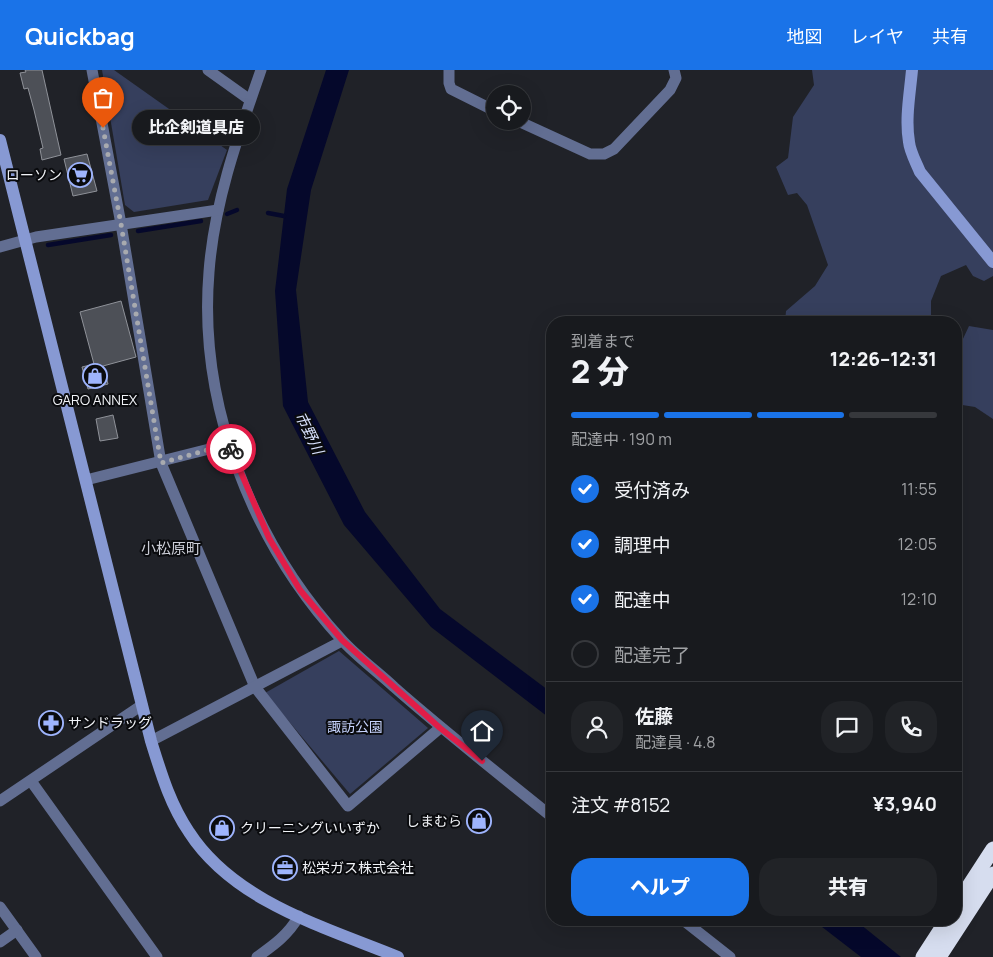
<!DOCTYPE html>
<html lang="ja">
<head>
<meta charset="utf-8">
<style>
	:root { --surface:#181a1e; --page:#212327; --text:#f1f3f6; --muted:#9fa1a4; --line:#36383c; --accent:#1a73e8 }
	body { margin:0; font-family:Manrope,"Noto Sans JP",sans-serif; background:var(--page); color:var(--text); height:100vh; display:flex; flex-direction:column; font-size:19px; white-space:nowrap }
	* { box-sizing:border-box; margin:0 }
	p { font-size:16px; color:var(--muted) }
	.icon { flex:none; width:28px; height:28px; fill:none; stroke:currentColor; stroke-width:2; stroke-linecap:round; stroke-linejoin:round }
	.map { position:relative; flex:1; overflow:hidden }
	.panel { position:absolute; left:546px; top:246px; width:416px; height:610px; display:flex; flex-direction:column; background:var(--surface); border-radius:20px; box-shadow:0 5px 20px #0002,0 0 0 1px var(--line) }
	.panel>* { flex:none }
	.controls { position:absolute; left:486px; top:15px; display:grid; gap:10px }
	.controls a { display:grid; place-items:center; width:45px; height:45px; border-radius:50%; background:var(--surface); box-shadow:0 5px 20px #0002,0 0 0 1px var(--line); font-size:25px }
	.pin { position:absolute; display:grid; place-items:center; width:42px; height:42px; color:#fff; margin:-51px -21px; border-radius:50% 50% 50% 0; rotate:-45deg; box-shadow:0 0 5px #0007 }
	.pin .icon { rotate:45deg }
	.courier { position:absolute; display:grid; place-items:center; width:50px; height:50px; margin:-25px; border:4px solid #e11d48; border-radius:50%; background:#fff; color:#222; box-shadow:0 1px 6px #0007 }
	.bubble { position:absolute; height:35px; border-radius:18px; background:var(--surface); box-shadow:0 5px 20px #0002,0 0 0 1px var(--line); font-size:16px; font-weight:800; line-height:35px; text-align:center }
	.summary em { font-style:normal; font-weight:800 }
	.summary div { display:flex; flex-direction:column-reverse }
	.summary { display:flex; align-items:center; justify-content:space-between; height:85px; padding:0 25px }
	h1 { font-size:32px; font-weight:800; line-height:38px }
	.bar { display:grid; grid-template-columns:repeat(4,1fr); gap:8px 5px; align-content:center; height:60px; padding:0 25px }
	.bar i { height:6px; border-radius:4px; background:var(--line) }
	.bar .on { background:var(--accent) }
	.bar p { grid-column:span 4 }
	.line { display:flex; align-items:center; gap:12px; padding:0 25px; border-top:1px solid var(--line) }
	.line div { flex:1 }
	.round { display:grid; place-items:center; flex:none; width:52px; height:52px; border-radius:20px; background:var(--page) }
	ol { padding:0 25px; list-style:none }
	li { display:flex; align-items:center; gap:15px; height:55px }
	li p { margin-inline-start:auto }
	li .icon { padding:5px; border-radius:50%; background:var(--accent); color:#fff; stroke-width:4 }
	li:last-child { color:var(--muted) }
	li i { width:28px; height:28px; border:2px solid var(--line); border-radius:50% }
	.action { display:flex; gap:10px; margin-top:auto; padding:10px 25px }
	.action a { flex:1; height:58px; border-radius:20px; background:var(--accent); color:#fff; font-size:20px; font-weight:800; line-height:58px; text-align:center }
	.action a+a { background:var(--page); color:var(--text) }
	header { display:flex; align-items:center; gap:30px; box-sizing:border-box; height:70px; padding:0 25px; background:var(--accent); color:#fff }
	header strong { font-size:24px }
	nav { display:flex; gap:28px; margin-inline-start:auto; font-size:18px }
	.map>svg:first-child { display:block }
</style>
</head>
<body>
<header>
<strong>Quickbag</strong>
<nav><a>地図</a><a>レイヤ</a><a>共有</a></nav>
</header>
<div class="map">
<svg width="993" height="887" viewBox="0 0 993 887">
	<rect width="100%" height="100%" fill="#202228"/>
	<g fill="#363f5d">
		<polygon points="102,0 114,0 227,80 208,130 134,142 125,135"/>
		<polygon points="812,0 993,0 993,206 984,211 973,206 966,195 941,206 931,231 931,252 785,252 786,241 815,216 828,195 807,135 797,123 788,125 776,97 788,88 793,47 814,15"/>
		<polygon points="969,256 993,260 993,349 975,337 956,334 956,270 962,271"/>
		<polygon points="339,581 428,658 350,724 265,623"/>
	</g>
	<g fill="#05082b">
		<polygon points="326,0 349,0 311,120 296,220 308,332 365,442 440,539 552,623 552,650 431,557 344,455 283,336 275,221 287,119"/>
		<polygon points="813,850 855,850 901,887 861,887"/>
	</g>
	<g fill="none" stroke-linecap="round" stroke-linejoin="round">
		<g stroke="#05082b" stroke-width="4.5">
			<polyline points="268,143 284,146"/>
			<polyline points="227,144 237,140"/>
			<polyline points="138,161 201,151"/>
			<polyline points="48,175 111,165"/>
		</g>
	</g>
	<g fill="#4d5057" stroke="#8f9299">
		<polygon points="25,0 42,0 61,85 42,90 40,79 43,78 34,40 28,18 24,19 20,3 26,2"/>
		<polygon points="87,84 97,121 73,126 64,89"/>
		<polygon points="121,231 136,287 103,296 108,314 88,319 82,297 94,294 80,242"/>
		<polygon points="113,345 118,368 100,371 96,349"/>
	</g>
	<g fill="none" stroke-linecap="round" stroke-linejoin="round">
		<g stroke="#626e92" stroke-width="11">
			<polyline points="92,0 121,154 161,393 255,617 348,736 440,658"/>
			<polyline points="208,0 250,30"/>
			<path d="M261 0C238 66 214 133 209 202 198 334 252 472 341 569 357 587 377 601 394 617 445 662 499 704 552 747"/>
			<polyline points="449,0 449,13 451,19 495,41"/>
			<polyline points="518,51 590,84 604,84 614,79 670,20 676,8 674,0"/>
			<polyline points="0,177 36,167 218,140"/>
			<polyline points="86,410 229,374"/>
			<polyline points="151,671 342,571"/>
			<polyline points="31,711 157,887"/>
			<polyline points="0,731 142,635"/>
			<polyline points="0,837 36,887"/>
			<polyline points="683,850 730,887"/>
			<polyline points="0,872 17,860"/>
			<path d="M257 887C274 875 288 865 299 846"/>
		</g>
		<g stroke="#8799d3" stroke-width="12">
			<path d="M912 0C910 23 905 49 909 72 910 82 916 92 920 102L993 192"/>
			<path d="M0 70 151 671C161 703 170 734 189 762 234 832 325 857 398 887"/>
		</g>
		<g stroke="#d6ddef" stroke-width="15">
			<polyline points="956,836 993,779"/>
			<polyline points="923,887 947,850"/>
			<polyline points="939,887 993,804"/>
		</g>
	</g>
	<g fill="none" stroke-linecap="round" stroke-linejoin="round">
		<polyline stroke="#a8aaaf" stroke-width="5" stroke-dasharray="0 9" points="103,58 121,154 161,393 229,374 231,379"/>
		<polyline stroke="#e11d48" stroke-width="6" points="231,379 269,468 300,520 342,570 440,658 482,691"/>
	</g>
	<defs>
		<symbol id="supermarket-ring" viewBox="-11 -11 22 22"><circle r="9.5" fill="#0a0b0e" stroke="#9eb4fd" stroke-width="1.5"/><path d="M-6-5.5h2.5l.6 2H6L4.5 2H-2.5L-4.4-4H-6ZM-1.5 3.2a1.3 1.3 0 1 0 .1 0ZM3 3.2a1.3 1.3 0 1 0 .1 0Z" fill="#9eb4fd"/></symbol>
		<symbol id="shop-ring" viewBox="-11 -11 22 22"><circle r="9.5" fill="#0a0b0e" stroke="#9eb4fd" stroke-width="1.5"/><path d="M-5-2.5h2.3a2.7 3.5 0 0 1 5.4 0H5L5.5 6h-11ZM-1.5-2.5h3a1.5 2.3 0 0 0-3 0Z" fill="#9eb4fd"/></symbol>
		<symbol id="pharmacy-ring" viewBox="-11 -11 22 22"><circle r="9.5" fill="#0a0b0e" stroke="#9eb4fd" stroke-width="1.5"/><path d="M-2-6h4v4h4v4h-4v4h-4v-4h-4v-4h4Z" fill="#9eb4fd"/></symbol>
		<symbol id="office-ring" viewBox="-11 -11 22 22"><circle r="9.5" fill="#0a0b0e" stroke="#9eb4fd" stroke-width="1.5"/><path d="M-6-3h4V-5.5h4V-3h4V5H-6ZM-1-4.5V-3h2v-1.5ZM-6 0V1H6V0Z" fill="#9eb4fd"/></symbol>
	</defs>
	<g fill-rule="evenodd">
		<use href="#supermarket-ring" x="66" y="91" width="28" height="28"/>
		<use href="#shop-ring" x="81" y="292" width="28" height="28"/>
		<use href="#pharmacy-ring" x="37" y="639" width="28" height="28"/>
		<use href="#shop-ring" x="465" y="737" width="28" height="28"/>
		<use href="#shop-ring" x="208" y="744" width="28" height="28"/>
		<use href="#office-ring" x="271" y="784" width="28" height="28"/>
	</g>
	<g text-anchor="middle" stroke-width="4" stroke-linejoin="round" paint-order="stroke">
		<g font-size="14" fill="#f1f3f7" stroke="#0a0b0e" text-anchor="start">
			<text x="62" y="110" text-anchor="end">ローソン</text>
			<text x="95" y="335" text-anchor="middle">GARO ANNEX</text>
			<text x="68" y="658">サンドラッグ</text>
			<text x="462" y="756" text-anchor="end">しまむら</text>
			<text x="240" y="763">クリーニングいいずか</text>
			<text x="302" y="803">松栄ガス株式会社</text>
		</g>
		<g font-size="14" fill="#c6d3fd" stroke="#0a0b0e">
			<text x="355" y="662">諏訪公園</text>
		</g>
		<g font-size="15" font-style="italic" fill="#d9e2fe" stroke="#0a0b0e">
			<text transform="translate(309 363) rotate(64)" y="5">市野川</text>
		</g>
		<g font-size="15" fill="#ccced7" stroke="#0a0b0e">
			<text x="171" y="484">小松原町</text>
		</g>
	</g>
</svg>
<div class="controls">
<a><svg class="icon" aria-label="locate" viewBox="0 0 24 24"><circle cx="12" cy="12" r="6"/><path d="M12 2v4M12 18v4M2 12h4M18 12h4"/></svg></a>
</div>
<div class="pin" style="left:103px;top:58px;background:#ea580c"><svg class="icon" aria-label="bag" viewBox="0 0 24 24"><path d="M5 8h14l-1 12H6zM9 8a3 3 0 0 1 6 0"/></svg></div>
<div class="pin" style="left:482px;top:691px;background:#1f2937"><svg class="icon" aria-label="home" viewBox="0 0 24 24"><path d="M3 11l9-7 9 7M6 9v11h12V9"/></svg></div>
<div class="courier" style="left:231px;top:379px"><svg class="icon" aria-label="bike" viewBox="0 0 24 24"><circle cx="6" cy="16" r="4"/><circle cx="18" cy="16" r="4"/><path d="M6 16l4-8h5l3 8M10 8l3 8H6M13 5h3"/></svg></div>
<div class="bubble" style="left:132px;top:40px;width:128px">比企剣道具店</div>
<section class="panel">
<div class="summary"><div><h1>2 分</h1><p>到着まで</p></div><em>12:26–12:31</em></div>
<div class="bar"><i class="on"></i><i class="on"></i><i class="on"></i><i></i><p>配達中 · 190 m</p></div>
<ol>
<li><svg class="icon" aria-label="check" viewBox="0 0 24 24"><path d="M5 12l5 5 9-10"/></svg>受付済み<p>11:55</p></li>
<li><svg class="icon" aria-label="check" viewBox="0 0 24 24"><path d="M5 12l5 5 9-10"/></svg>調理中<p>12:05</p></li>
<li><svg class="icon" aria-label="check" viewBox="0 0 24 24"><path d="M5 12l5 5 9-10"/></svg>配達中<p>12:10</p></li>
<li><i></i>配達完了</li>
</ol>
<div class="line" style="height:90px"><a class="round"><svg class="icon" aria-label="person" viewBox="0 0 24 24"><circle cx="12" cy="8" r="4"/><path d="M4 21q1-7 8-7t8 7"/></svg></a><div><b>佐藤</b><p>配達員 · 4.8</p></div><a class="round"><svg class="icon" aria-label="chat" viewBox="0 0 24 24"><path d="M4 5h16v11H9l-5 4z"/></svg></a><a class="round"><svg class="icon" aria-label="phone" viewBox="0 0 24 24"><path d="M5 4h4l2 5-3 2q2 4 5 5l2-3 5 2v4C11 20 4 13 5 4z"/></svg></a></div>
<div class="line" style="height:65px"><div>注文 #8152</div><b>¥3,940</b></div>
<div class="action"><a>ヘルプ</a><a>共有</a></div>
</section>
</div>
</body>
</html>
